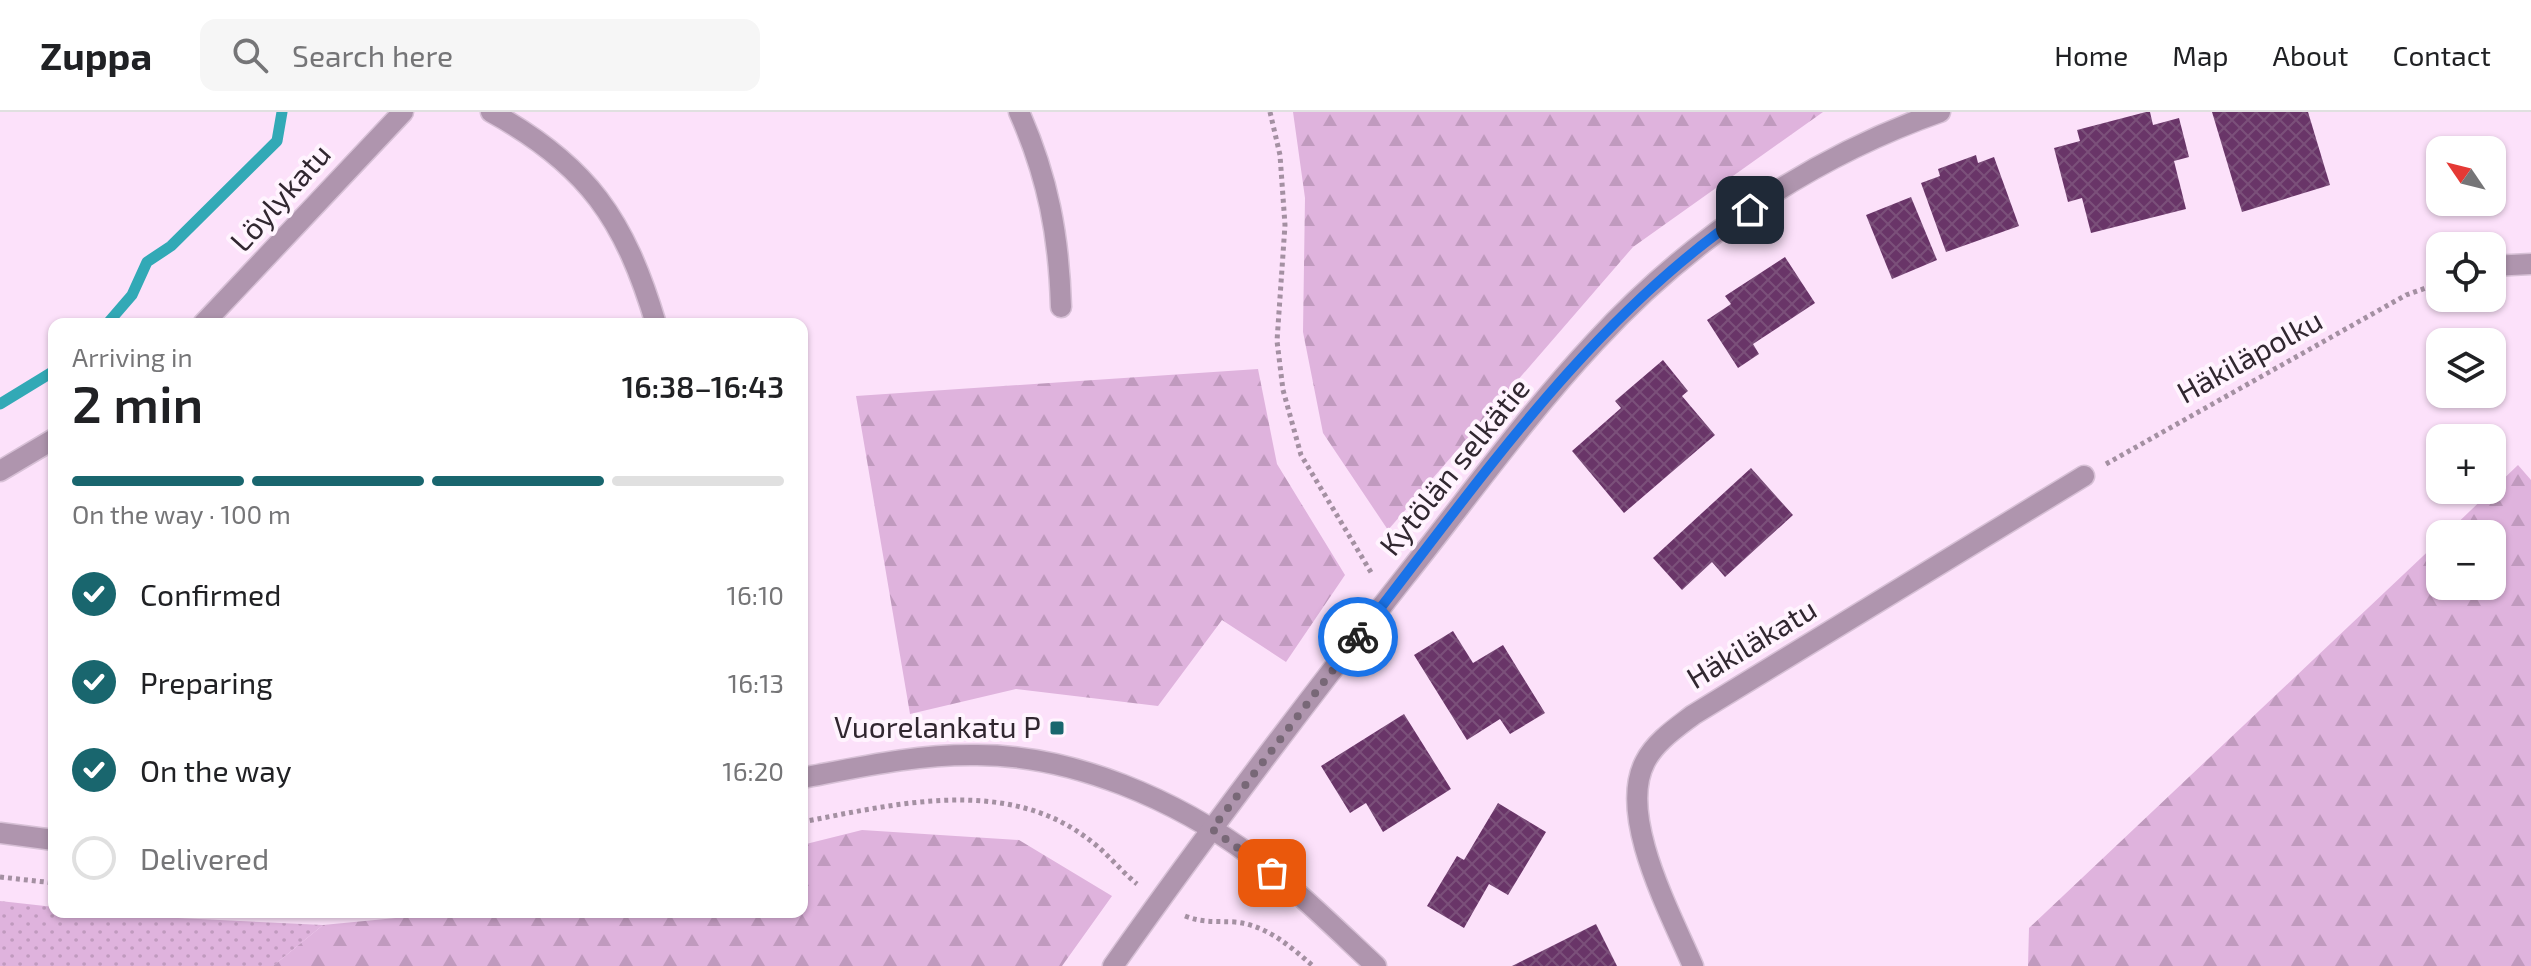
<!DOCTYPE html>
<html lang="en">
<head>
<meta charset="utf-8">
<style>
	:root { --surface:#fff; --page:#f6f6f6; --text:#202124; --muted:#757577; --line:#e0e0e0; --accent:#19666e }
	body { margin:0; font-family:"Exo 2",sans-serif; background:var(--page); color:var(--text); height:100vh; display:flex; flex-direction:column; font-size:30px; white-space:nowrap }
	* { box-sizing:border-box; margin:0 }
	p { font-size:26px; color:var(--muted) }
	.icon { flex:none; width:44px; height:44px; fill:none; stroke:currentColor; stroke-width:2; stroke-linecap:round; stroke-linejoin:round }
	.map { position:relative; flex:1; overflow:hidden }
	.sheet { position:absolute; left:48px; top:206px; width:760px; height:600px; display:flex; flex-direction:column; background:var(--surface); border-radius:16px; box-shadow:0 2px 6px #0004 }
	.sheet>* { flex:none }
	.needle { width:52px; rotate:305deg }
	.fabs { position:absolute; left:2426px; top:24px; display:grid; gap:16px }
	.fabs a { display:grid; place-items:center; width:80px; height:80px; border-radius:16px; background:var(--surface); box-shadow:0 2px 6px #0004; font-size:40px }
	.pin { position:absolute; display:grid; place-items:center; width:68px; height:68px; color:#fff; margin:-34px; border-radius:16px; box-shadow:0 4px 12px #0006 }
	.courier { position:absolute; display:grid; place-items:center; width:80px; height:80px; margin:-40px; border:6px solid #1a73e8; border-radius:50%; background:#fff; color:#222; box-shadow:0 2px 10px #0007 }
	.summary em { font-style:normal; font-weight:600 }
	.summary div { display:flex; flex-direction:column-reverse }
	.summary { display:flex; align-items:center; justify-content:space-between; height:136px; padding:0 24px }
	h1 { font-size:52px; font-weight:600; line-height:60px }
	.bar { display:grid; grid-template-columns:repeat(4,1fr); gap:12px 8px; align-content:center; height:96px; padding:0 24px }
	.bar i { height:10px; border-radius:6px; background:var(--line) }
	.bar .on { background:var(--accent) }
	.bar p { grid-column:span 4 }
	ol { padding:0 24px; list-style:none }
	li { display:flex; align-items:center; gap:24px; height:88px }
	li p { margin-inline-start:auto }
	li .icon { padding:8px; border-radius:50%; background:var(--accent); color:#fff; stroke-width:4 }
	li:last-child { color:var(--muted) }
	li i { width:44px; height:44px; border:4px solid var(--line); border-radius:50% }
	header { display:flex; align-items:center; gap:48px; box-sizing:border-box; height:112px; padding:0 40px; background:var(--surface); border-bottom:2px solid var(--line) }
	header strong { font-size:38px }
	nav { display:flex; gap:44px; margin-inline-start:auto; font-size:28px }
	.search { width:560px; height:72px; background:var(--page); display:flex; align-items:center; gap:20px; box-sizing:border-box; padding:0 28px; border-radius:16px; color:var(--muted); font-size:30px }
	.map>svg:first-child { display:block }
</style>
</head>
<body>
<header>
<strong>Zuppa</strong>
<div class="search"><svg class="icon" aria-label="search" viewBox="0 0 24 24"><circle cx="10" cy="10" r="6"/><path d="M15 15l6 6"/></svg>Search here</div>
<nav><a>Home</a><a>Map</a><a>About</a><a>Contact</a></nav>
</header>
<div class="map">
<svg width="2531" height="854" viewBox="0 0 2531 854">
	<defs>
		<pattern id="grass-dots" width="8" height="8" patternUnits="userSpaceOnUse" patternTransform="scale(2)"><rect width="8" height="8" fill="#dfb3dd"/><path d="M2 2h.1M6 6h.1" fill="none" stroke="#c09abe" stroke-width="1.8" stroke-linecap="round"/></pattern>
		<pattern id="forest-firs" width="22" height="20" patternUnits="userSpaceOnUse" patternTransform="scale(2)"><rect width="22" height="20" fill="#dfb3dd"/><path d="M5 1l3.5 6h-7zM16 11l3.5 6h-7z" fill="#c09abe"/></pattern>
		<pattern id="building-cross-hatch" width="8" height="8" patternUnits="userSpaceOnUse" patternTransform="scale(2)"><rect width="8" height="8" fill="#693568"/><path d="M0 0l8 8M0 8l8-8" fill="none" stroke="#7b507a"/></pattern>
	</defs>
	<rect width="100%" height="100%" fill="#fce1fa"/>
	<polygon fill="url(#grass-dots)" points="0,789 54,795 54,800 323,813 273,854 0,854"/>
	<g fill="url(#forest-firs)">
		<polygon points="1293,0 1823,0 1633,135 1388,418 1323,321 1303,220 1305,86"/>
		<polygon points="1258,257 1277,352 1345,463 1286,550 1222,508 1158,594 1016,577 910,602 856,284"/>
		<polygon points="2518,353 2531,368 2531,854 2028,854 2029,816 2440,428 2440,474 2492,474 2492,422 2446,422"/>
		<polygon points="862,718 1019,728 1112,784 1062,854 273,854 323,813 458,800 802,800 802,733"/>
	</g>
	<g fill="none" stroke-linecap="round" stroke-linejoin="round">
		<g stroke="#32a9b6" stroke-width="11">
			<polyline points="107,212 132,183 147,150 171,134 277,29 282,0"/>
			<polyline points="0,292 54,259"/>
		</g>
	</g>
	<g fill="url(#building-cross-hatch)">
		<polygon points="2146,0 2150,0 2153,13 2179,6 2189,45 2174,49 2186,97 2091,121 2082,86 2068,90 2054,36 2080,29 2077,18"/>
		<polygon points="2212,0 2308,0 2330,73 2242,100"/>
		<polygon points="1976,43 1978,51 1994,45 2019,114 1946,140 1921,71 1940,64 1938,57"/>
		<polygon points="1911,85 1937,148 1892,167 1866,103"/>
		<polygon points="1785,145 1815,191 1753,232 1759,242 1738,256 1707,208 1731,192 1725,184"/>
		<polygon points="1663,248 1688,279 1682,284 1715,323 1624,401 1572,339 1621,296 1615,289"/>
		<polygon points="1751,356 1793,403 1725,465 1712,450 1682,478 1653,446"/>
		<polygon points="1453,519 1473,551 1503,533 1545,601 1510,622 1500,607 1467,628 1414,543"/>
		<polygon points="1404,602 1451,677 1383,720 1366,691 1350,701 1321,654"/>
		<polygon points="1498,691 1546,720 1508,783 1489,772 1464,816 1427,794 1457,744 1464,748"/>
		<polygon points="1596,812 1617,854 1512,854"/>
	</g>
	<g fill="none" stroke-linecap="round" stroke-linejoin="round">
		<defs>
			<g id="minor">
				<path d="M491 0C588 53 625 108 656 212"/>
				<path d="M1019 0C1048 65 1059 124 1061 195"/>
				<polyline points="2492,154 2531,152"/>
				<polyline points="203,212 403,0"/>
				<polyline points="0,359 54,327"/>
				<path d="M802 666C860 655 917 642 977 643 1073 643 1177 688 1253 745 1296 777 1336 817 1376 854"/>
				<polyline points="0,721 54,728"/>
				<path d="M1113 854C1206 722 1304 593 1404 466 1467 387 1526 304 1595 230 1689 128 1809 46 1940 0"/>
				<path d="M1693 854C1671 802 1617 704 1645 650 1655 630 1676 616 1693 603L2084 364"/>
			</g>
		</defs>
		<use href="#minor" stroke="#d7c0d6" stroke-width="23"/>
		<g stroke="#a490a2" stroke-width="5" stroke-dasharray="4 4" stroke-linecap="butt">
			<polyline points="1270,0 1280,43 1285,113 1277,229 1283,278 1301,343 1372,462"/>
			<polyline points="2106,352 2406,183 2440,171"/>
			<path d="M802 710C896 692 1009 663 1092 730 1108 742 1121 759 1137 772"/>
			<polyline points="0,765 54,771"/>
			<path d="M1185 804C1203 811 1216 809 1235 810 1266 813 1290 834 1313 854"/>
		</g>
		<use href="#minor" stroke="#af95ae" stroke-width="20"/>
	</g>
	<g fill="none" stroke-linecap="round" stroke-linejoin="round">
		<polyline stroke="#786877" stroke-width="8" stroke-dasharray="0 14.4" points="1272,761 1212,717 1358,525"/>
		<path stroke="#1a73e8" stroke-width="10" d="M1358 525C1477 373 1588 207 1750 98"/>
	</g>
	<rect fill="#19666e" stroke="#fff4fe" stroke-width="3" x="1049" y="608" width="16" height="16" rx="4"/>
	<g text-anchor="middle" stroke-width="8" stroke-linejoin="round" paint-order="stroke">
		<g font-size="30" fill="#312730" stroke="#fff4fe">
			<text transform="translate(281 86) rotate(-48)" y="10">Löylykatu</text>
			<text transform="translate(2250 245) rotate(-29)" y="10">Häkiläpolku</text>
			<text transform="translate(1455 355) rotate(-51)" y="10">Kytölän selkätie</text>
			<text transform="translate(1752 532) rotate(-31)" y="10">Häkiläkatu</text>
		</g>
		<g font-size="30" fill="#312730" stroke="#fff4fe" text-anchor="end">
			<text x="1041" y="626">Vuorelankatu P</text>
		</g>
	</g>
</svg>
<div class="fabs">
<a><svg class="needle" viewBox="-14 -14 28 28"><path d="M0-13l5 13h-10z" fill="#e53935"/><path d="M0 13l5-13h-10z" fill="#757577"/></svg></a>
<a><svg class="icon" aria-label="locate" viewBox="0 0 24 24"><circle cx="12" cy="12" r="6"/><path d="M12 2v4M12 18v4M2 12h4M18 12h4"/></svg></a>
<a><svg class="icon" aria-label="layers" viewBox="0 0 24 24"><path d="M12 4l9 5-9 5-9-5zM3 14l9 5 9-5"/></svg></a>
<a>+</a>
<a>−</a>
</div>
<div class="pin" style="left:1272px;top:761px;background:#ea580c"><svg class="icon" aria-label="bag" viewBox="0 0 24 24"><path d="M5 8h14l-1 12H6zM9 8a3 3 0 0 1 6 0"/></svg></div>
<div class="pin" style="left:1750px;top:98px;background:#1f2937"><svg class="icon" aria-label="home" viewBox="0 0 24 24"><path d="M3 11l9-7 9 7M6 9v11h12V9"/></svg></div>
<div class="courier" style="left:1358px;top:525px"><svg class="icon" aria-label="bike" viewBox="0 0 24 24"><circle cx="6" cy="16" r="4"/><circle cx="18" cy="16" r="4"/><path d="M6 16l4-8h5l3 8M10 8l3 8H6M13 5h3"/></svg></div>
<section class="sheet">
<div class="summary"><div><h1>2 min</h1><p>Arriving in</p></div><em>16:38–16:43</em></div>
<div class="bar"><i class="on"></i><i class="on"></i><i class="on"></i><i></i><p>On the way · 100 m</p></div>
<ol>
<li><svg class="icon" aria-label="check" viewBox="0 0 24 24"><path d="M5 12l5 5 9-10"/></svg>Confirmed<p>16:10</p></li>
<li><svg class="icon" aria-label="check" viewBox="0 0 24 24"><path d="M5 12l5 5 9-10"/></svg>Preparing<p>16:13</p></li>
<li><svg class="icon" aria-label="check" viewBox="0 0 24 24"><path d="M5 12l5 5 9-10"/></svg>On the way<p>16:20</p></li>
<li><i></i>Delivered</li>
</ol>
</section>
</div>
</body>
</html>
